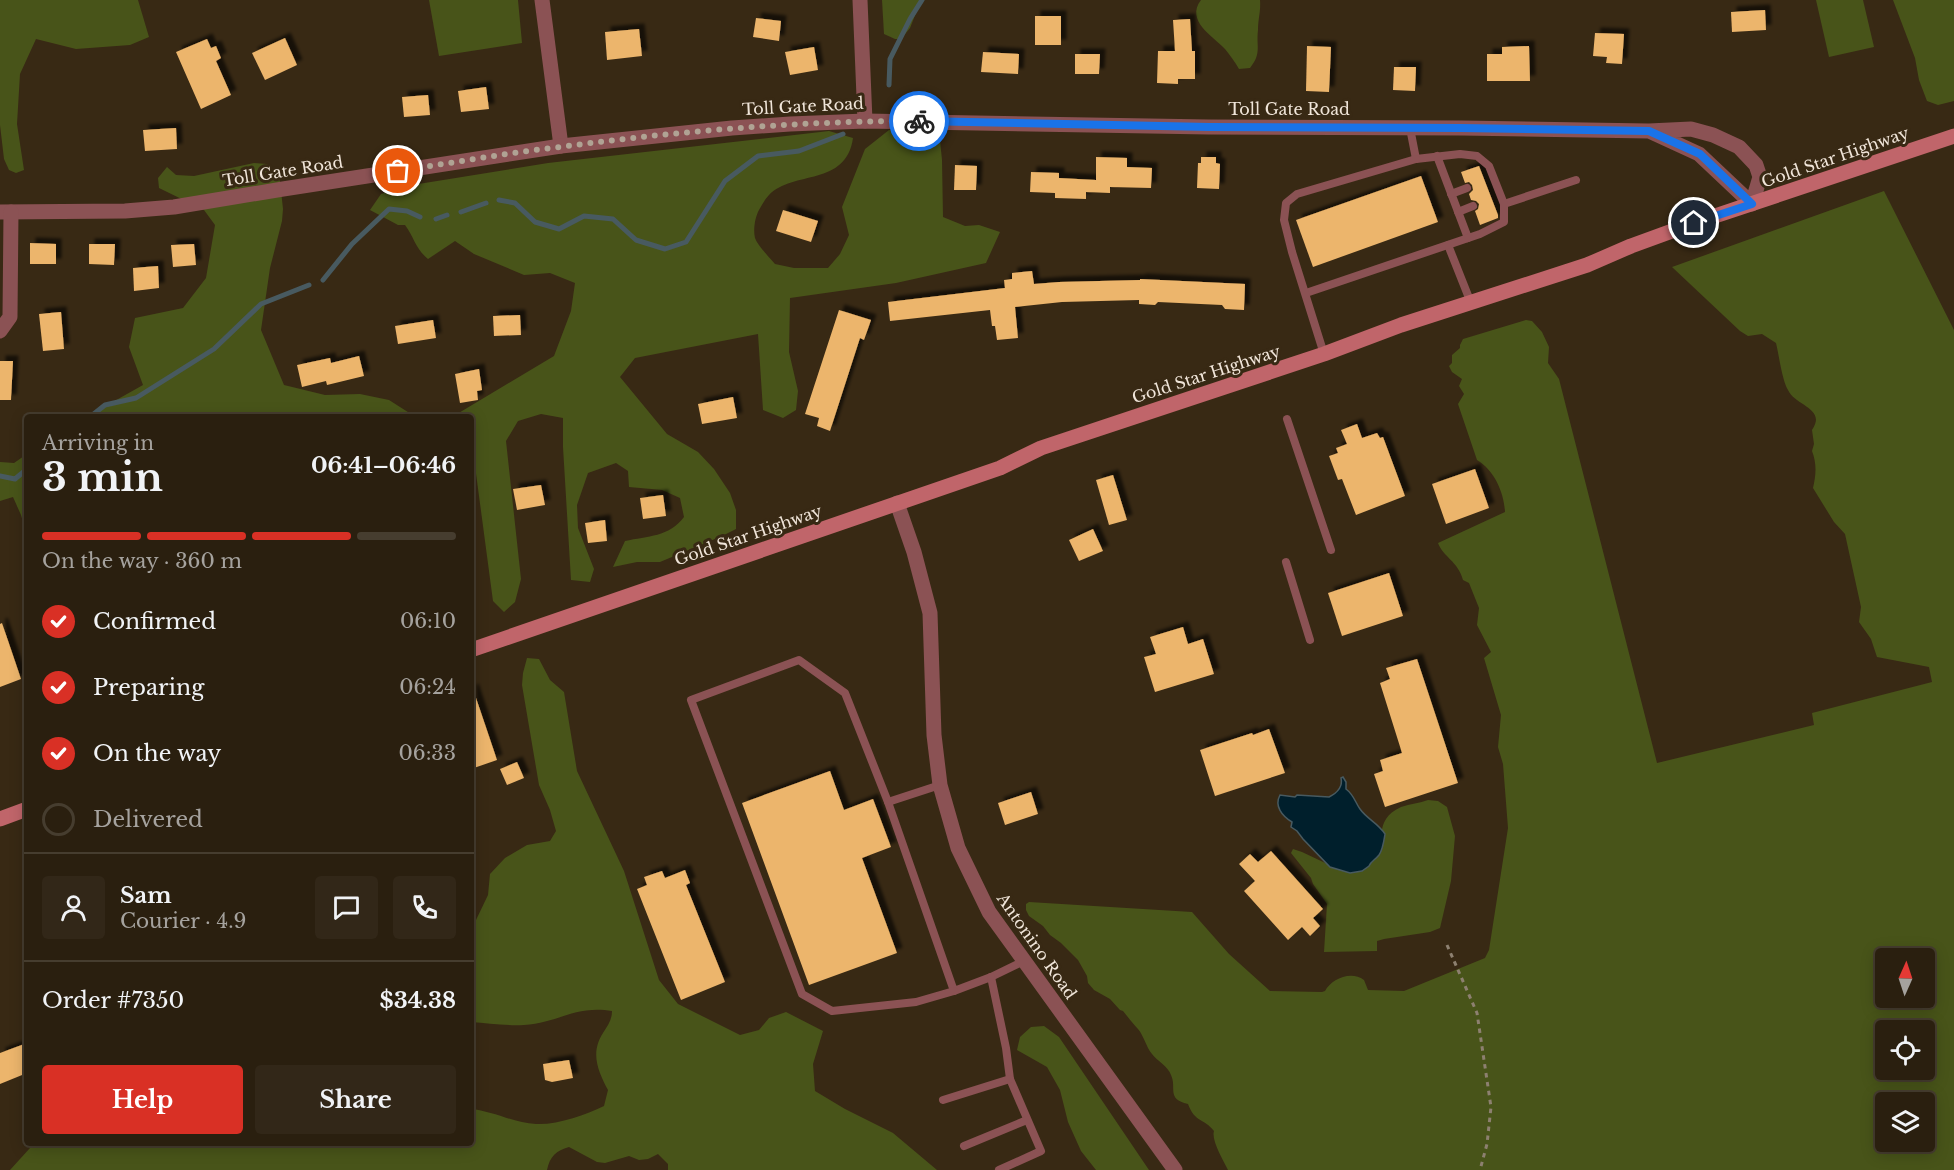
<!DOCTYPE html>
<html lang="en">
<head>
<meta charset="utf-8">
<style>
	:root { --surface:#2a1f0f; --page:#322718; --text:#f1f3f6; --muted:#a5a29e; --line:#463d2f; --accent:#d93025 }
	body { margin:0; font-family:"Libre Baskerville",serif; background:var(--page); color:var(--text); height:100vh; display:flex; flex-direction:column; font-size:22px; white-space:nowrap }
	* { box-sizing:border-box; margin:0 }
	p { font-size:20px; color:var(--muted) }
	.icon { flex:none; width:33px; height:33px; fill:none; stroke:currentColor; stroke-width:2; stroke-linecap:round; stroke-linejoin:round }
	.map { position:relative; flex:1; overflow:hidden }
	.details { position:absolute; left:24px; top:414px; width:450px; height:732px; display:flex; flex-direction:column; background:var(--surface); border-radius:6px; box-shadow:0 3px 15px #0003,0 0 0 2px var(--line) }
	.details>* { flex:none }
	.needle { width:39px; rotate:3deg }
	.fabs { position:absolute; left:1875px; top:948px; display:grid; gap:12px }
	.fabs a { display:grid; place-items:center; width:60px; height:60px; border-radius:6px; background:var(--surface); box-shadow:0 3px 15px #0003,0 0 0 2px var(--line); font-size:30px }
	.pin { position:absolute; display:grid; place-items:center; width:51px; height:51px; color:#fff; margin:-26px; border:3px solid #fff; border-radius:50%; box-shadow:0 2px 6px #0007 }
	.courier { position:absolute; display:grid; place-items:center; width:60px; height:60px; margin:-30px; border:4px solid #1a73e8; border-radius:50%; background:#fff; color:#222; box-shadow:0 2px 8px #0007 }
	.headline em { font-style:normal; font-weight:800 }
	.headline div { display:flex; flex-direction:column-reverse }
	.headline { display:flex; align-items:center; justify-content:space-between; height:102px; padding:0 18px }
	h1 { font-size:39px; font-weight:800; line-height:45px }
	.bar { display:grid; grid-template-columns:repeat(4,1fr); gap:9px 6px; align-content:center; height:72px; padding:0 18px }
	.bar i { height:8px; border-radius:4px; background:var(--line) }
	.bar .current { background:var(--accent) }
	.bar p { grid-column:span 4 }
	.line { display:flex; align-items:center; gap:15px; padding:0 18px; border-top:2px solid var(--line) }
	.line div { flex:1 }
	.round { display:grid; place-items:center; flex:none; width:63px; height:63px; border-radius:6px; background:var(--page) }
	ol { padding:0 18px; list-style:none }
	li { display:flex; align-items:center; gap:18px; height:66px }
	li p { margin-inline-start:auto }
	li .icon { padding:6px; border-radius:50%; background:var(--accent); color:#fff; stroke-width:4 }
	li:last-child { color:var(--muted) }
	li i { width:33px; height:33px; border:3px solid var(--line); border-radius:50% }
	.cta { display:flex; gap:12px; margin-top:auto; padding:12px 18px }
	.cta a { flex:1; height:69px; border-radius:6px; background:var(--accent); color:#fff; font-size:24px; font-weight:800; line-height:69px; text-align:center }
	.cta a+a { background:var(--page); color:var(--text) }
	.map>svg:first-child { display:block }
</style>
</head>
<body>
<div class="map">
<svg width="1954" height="1170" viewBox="0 0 1954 1170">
	<defs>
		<filter id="shadow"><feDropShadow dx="5.5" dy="-5.5" stdDeviation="1.5" flood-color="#0009"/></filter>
	</defs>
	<rect width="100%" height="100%" fill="#382914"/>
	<g fill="#485419" fill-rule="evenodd">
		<polygon points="0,0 138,0 149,37 130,45 76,49 36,39 20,74 17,124 24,170 16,173 9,170 4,159 0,125"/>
		<polygon points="429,0 518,0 522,43 439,56"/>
		<polygon points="882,0 921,0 910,28 901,39 895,39 884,34"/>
		<path d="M1201 0H1260C1261 11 1258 19 1258 30 1256 47 1262 53 1250 68L1239 69C1235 62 1230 55 1225 49 1213 36 1185 21 1201 0Z"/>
		<polygon points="1816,0 1863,0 1874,47 1829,57"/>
		<polygon points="1893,0 1954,0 1954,101 1938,105 1927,101 1919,80 1915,58"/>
		<path d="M889 130 911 131 924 140H940L942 160 943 217 965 226 979 225 1000 232 986 263 896 283 790 298 789 352 798 391 796 410 783 418 763 410 758 334 635 358 620 377 667 434 698 452 714 469 730 493 736 510V529L722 536 660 562H637L613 567 625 541C648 536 669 537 684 517L680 498 662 490 629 487 628 471 616 463 588 473 577 505 578 528 594 569 590 582 571 580 563 447V418L541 414 518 421 506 441 521 579 515 602 504 612 493 601 471 436V417H452L554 356 571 311 575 283 550 273 524 275 474 254 455 241 428 259C415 248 415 239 405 225H398L370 210 381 194 406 186 548 163 829 131 853 138C846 187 793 170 769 195 765 199 762 205 759 210 755 217 753 230 755 238 758 246 769 257 775 264L794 268H828L840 254 849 235 842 207 865 149Z"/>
		<polygon points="254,163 267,164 274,170 280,181 283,209 282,221 270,268 261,330 284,385 325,395 360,394 389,400 411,414 452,417 86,417 143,385 129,347 135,318 183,308 206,278 215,225 204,210 159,188 158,178 167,167 176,175 194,176"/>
		<path d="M1884 191 1954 330V1170H1228C1223 1160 1211 1140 1214 1131 1204 1118 1195 1123 1188 1104 1166 1099 1177 1088 1171 1075 1168 1066 1157 1061 1152 1054 1146 1047 1144 1036 1138 1029 1133 1024 1128 1017 1123 1011L1120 1010 1110 999 1094 990 1088 983 1087 976 1078 960 1061 943 1050 935 1043 926 1029 916 1026 910V904L1029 902 1192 912 1229 954 1270 991 1322 992 1325 991C1331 979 1351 970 1364 980L1368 990 1404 991 1485 958 1489 950 1508 828 1503 764 1498 747 1501 715 1484 658 1491 652 1477 625 1479 608 1469 583 1463 580C1458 561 1443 557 1438 543L1505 512C1504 492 1494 470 1477 460L1458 404 1464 394 1459 386 1462 379 1452 372 1449 366 1452 363V355L1460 348V345L1463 339 1526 320 1532 321 1542 332 1549 347 1548 363 1559 379 1657 763 1814 725 1812 713 1932 682 1929 667 1877 657 1871 639 1859 622 1861 607 1845 534 1834 522 1813 488C1816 475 1817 464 1812 451L1814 444 1812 430C1827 408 1795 406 1788 390 1782 380 1779 355 1776 343L1762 334 1748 336 1740 331 1672 267ZM1886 958H1924V998H1886ZM1886 1030H1924V1070H1886ZM1886 1102H1924V1142H1886Z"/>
		<polygon points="27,454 27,535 21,515 13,497 0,501 0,462 14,463"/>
		<path d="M527 658 539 659 550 680 564 692 577 771 624 871 659 980 678 1004 740 1035 759 1030 769 1018 786 1012 823 1031 813 1064 815 1091 845 1109 893 1133 937 1170H668V1164L658 1154 648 1159 639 1160 629 1156 605 1163 597 1162 569 1147C556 1151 550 1156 547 1170H10L30 1148 32 1143H471V1109C493 1111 514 1123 536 1124 558 1125 585 1115 604 1106L608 1090C598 1071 590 1053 603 1033 608 1025 612 1020 612 1011 575 1005 558 1023 524 1025 506 1026 488 1023 471 1022V920H476L488 895 490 874 505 858 527 845 550 841 556 831 550 810 539 785 522 685 523 673Z"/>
		<path d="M1428 800 1438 801 1447 807 1455 836 1451 881 1440 928 1430 932 1384 939 1377 941V951L1324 952 1327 904 1313 884 1311 878 1291 853 1293 849 1302 852 1338 869 1371 862C1389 842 1371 821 1401 807 1410 804 1420 803 1428 800Z"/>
		<polygon points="1044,1026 1059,1037 1149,1170 1096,1170 1081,1151 1068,1122 1060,1090 1047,1067 1017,1050 1020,1037 1031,1027"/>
	</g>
	<path fill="#001f2c" stroke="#485a60" stroke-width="1.5" d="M1343 777 1346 782V789C1354 795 1355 802 1360 809 1367 819 1378 823 1385 834 1384 840 1383 849 1379 855 1375 860 1371 861 1369 866L1362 871 1350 873 1330 867 1303 839 1297 831 1291 827 1292 822C1282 816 1274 806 1280 795L1295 797 1297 795 1329 797C1337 793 1343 787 1341 778Z"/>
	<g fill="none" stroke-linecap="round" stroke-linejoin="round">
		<g stroke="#485a60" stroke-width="5">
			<polyline points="889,85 890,59 910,19 922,0"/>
			<polyline points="499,200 515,203 535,222 559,229 584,216 613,219 636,240 665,249 686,242 725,181 758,156 799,151 843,134"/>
			<polyline points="461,212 486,203"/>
			<polyline points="436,219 447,215"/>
			<polyline points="323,280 352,244 389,209 407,211 420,217"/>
			<polyline points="90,417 105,405 136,398 214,349 261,304 309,285"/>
			<polyline points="0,476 15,479 27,469"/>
		</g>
	</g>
	<g fill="#ecb56c" filter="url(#shadow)">
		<polygon points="1765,10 1766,30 1732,32 1731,12"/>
		<rect x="1035" y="16" width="26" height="29"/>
		<polygon points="756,18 781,21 779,41 753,37"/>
		<polygon points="1190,19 1192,51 1195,51 1195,79 1178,79 1178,84 1157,83 1158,51 1175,51 1173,20"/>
		<polygon points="639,29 642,56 607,60 605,32"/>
		<polygon points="1595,33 1624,34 1622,64 1606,63 1607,57 1593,56"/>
		<polygon points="285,38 297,65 265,80 252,53"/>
		<polygon points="207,39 211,48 216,46 221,58 216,61 231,95 201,109 176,52"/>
		<polygon points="1307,46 1331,47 1329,92 1306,91"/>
		<polygon points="1529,46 1530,81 1487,81 1487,54 1502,54 1502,47"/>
		<polygon points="814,47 818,70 790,75 785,52"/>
		<polygon points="983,52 1019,54 1018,74 981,72"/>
		<polygon points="1075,54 1100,54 1099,74 1075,74"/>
		<polygon points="1394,67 1416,67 1415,91 1393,90"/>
		<polygon points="486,87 489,109 461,112 458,91"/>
		<polygon points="428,95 430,115 404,117 402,97"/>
		<polygon points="176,128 177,149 145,151 143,130"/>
		<polygon points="1096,157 1127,158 1127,167 1152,168 1151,188 1110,187 1110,193 1086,192 1086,199 1055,198 1055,193 1030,192 1031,172 1059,173 1059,178 1096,180"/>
		<polygon points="1201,157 1216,157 1216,163 1220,164 1219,189 1197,188 1198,163 1201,163"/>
		<polygon points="955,165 977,166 976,190 954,190"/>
		<polygon points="1479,166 1498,215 1498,218 1480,225 1475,211 1478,209 1479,204 1476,201 1471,200 1469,194 1473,190 1472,185 1469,182 1465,183 1461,172"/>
		<polygon points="1421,176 1438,222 1313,267 1296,220"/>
		<polygon points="783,210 818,221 811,242 776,231"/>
		<polygon points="30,243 56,244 56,264 30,264"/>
		<polygon points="89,244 115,244 114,265 89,264"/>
		<polygon points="194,244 196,265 173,267 171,245"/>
		<polygon points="158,266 159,288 134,291 133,268"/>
		<polygon points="1032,271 1034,284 1059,282 1140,280 1140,279 1245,284 1244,310 1225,309 1222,305 1158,302 1155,305 1139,304 1139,300 1062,302 1015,307 1018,338 997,340 995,326 992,326 990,310 890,321 888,302 1005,288 1004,280 1012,279 1012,273"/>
		<polygon points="839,310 871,320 864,340 860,338 830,431 817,426 819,418 805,414"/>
		<polygon points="61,312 64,349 43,351 39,314"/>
		<polygon points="520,315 521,335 494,336 493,316"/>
		<polygon points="433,320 436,338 398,344 395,326"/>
		<polygon points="359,356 364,376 327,385 326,381 302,387 297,365 330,358 331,363"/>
		<polygon points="0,361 13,361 11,400 0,400"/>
		<polygon points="479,369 482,390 477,391 478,400 460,403 455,374"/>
		<polygon points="733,397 737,418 702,424 698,404"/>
		<polygon points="1357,424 1362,438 1377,433 1380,438 1383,437 1405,496 1356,515 1342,479 1338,480 1329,456 1338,453 1336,448 1347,444 1341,430"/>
		<polygon points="1475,469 1489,508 1446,524 1432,484"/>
		<polygon points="1113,475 1127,520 1109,525 1096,480"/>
		<polygon points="541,485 545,505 517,510 513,489"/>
		<polygon points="663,495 666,516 643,519 640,498"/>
		<polygon points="605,520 607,541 588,543 585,523"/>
		<polygon points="1093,529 1103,551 1079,561 1069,540"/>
		<polygon points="1389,573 1403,616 1342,636 1328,593"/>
		<polygon points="2,623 21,679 0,687 0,624"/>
		<polygon points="1183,627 1188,644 1203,639 1214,674 1155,692 1144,657 1156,654 1150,637"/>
		<polygon points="1417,659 1458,783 1385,807 1374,774 1383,771 1380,760 1402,753 1380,683 1390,679 1386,668"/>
		<polygon points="473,689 497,760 471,769 471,690"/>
		<polygon points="1269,729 1285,773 1215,796 1200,750 1252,733 1253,735"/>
		<polygon points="517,762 524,778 507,785 500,769"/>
		<polygon points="830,771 844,810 873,799 891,847 862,858 897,953 809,985 742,803"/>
		<polygon points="1031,792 1038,814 1005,825 998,803"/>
		<polygon points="1271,851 1323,909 1313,918 1320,926 1310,936 1302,927 1288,940 1244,891 1255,881 1239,864 1250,854 1258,862"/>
		<polygon points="685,870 690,883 686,885 725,982 681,1000 637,889 647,885 644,877 662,871 665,878"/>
		<polygon points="27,1043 27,1073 0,1084 0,1053"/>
		<polygon points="569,1060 573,1078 552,1082 545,1080 543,1064"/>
	</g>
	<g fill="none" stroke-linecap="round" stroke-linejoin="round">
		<polyline stroke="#8d8070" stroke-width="3" stroke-dasharray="4.5 4.5" stroke-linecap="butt" points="1447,945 1477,1013 1491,1107 1487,1144 1480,1170"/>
		<g stroke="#8b5254" stroke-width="8">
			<polyline points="1437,156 1468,238"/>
			<polyline points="1451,194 1467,188"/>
			<polyline points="1504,204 1576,180"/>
			<polyline points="1458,212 1473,206"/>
			<polyline points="1448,245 1471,303"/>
			<polyline points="1306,293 1480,234 1504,222 1504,204 1489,166 1477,156 1460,154 1416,159 1410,128"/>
			<polyline points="1324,354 1292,252 1284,220 1286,203 1297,194 1416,159"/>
			<polyline points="1287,419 1331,550"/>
			<polyline points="1286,562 1310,640"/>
			<polyline points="940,785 888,802 954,991 991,977 1024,961"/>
			<polyline points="888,802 845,693 799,660 691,700 802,994 832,1011 916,1002 954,991"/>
			<polyline points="991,977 1006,1048 1010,1079 1041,1151 999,1170"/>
			<polyline points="943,1100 1010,1079"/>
			<polyline points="964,1146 1027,1120"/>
		</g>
		<g stroke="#8b5254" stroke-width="15">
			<polyline points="542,0 561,146"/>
			<polyline points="860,0 865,121"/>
			<polyline points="0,212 125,211 174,207 283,189 561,146 732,128 790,124 865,121 1209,127 1461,128 1649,131 1691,129 1713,135 1739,147 1756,165 1760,177 1752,204 1699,154 1649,131"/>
			<polyline points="0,331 10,317 11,212"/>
			<polyline points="897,503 914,552 930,613 934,735 940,785 958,848 989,912 1175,1170"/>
		</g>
		<g stroke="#c0656a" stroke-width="15">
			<polyline points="471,650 1000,468 1041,448 1324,354 1401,325 1587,265 1631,246 1694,223 1954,136"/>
			<polyline points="0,819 27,809"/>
		</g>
	</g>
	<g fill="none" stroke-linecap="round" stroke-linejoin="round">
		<path stroke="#b0a394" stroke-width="6" stroke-dasharray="0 10.8" d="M398 171C452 163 506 153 560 147 679 131 799 121 919 121"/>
		<polyline stroke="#1a73e8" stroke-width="8" points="919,121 1209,127 1461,128 1649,131 1700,154 1752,204 1694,223"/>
	</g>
	<g text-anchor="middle" stroke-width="6" stroke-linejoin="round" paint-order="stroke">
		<g font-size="16" fill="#f0e5d9" stroke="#382914">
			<text transform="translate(803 106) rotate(-3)" y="6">Toll Gate Road</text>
			<text x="1289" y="115">Toll Gate Road</text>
			<text transform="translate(1835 157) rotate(-19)" y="6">Gold Star Highway</text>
			<text transform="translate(283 171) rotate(-9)" y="6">Toll Gate Road</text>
			<text transform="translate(1206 374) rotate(-18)" y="6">Gold Star Highway</text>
			<text transform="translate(748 535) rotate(-19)" y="6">Gold Star Highway</text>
			<text transform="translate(1037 946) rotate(55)" y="6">Antonino Road</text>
		</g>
	</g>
</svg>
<div class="fabs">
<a><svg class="needle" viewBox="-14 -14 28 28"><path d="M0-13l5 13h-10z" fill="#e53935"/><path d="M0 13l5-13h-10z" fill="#a5a29e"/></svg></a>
<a><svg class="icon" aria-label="locate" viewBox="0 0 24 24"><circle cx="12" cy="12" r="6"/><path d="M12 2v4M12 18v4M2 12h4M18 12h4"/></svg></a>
<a><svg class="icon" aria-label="layers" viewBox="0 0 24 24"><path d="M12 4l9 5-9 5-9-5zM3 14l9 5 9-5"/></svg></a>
</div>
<div class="pin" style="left:398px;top:171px;background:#ea580c"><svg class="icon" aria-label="bag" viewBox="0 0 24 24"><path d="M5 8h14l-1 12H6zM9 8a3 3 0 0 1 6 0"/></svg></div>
<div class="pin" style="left:1694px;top:223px;background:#1f2937"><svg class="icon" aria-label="home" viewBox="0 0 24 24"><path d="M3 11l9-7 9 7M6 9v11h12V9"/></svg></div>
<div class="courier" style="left:919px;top:121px"><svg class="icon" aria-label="bike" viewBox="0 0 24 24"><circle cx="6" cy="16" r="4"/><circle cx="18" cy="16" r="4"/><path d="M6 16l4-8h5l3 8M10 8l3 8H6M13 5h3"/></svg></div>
<section class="details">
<div class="headline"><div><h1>3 min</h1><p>Arriving in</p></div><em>06:41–06:46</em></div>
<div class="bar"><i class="current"></i><i class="current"></i><i class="current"></i><i></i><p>On the way · 360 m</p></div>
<ol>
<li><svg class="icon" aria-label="check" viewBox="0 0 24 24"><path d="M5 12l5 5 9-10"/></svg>Confirmed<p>06:10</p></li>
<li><svg class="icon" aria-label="check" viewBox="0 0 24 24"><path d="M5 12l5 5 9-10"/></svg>Preparing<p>06:24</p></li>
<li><svg class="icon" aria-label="check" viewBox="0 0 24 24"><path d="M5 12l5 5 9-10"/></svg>On the way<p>06:33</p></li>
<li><i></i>Delivered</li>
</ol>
<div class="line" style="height:108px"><a class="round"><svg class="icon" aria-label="person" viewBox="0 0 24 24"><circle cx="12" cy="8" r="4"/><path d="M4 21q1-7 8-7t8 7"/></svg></a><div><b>Sam</b><p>Courier · 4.9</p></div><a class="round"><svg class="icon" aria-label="chat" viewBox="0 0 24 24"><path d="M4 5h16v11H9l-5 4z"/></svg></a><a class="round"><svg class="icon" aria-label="phone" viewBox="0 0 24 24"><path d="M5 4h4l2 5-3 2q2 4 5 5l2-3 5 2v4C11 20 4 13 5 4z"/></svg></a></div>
<div class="line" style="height:78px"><div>Order #7350</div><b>$34.38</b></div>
<div class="cta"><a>Help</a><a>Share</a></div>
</section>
</div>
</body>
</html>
